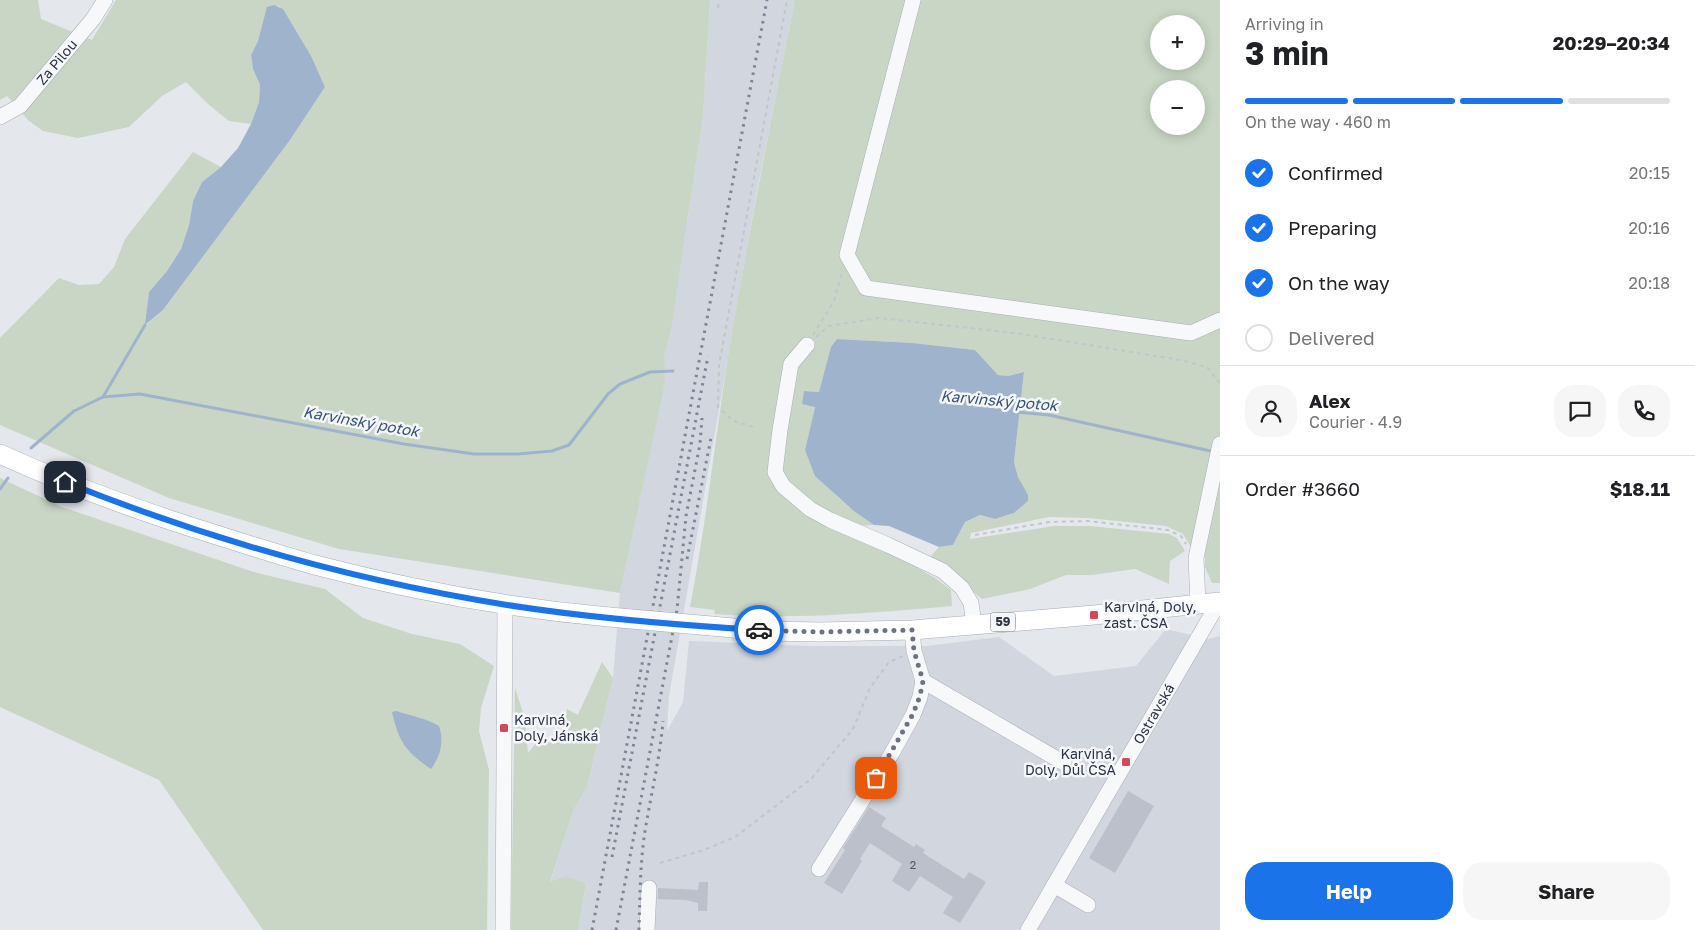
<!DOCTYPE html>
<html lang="en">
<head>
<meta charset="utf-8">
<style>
	:root { --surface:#fff; --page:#f6f6f6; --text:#202124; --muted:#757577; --line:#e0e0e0; --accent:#1a73e8 }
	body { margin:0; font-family:"Golos Text",sans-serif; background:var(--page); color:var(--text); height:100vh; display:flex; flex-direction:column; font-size:19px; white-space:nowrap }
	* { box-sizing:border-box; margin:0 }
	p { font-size:16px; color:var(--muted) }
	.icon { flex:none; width:28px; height:28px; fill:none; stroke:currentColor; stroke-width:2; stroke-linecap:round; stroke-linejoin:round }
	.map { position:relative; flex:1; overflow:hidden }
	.side { display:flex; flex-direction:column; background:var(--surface); width:475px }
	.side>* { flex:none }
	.controls { position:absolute; left:1150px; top:15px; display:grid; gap:10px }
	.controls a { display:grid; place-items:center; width:55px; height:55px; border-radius:50%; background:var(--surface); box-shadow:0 2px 12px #0003; font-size:25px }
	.pin { position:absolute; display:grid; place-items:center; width:42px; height:42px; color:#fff; margin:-21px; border-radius:10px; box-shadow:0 2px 8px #0006 }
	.courier { position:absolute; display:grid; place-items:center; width:50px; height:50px; margin:-25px; border:4px solid #1a73e8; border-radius:50%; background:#fff; color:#222; box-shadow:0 1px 6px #0007 }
	.summary em { font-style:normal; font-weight:700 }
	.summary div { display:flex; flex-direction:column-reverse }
	.summary { display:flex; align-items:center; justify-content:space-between; height:85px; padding:0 25px }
	h1 { font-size:32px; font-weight:700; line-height:38px }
	.bar { display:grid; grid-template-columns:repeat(4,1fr); gap:8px 5px; align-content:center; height:60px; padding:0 25px }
	.bar i { height:6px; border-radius:4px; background:var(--line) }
	.bar .on { background:var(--accent) }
	.bar p { grid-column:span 4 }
	.line { display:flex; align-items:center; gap:12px; padding:0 25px; border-top:1px solid var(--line) }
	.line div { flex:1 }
	.round { display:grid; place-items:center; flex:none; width:52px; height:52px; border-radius:20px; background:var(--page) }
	ol { padding:0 25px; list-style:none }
	li { display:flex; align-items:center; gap:15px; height:55px }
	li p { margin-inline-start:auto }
	li .icon { padding:5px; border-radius:50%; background:var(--accent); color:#fff; stroke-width:4 }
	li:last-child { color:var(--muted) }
	li i { width:28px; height:28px; border:2px solid var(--line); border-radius:50% }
	.primary-button { display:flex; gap:10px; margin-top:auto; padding:10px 25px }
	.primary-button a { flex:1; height:58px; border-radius:20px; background:var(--accent); color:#fff; font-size:20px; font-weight:700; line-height:58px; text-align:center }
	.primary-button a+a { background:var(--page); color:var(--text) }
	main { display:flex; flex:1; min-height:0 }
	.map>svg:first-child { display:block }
</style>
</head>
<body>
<main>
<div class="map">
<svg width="1220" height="930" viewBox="0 0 1220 930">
	<rect width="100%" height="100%" fill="#e4e7ec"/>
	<polygon fill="#d2d6de" points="710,0 795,0 757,191 669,696 667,731 683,702 689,641 810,646 927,646 999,637 1054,676 1136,666 1166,629 1208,639 1220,636 1220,930 578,930 586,884 550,883 574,809 587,787 613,678 620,593 664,382 664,357 683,250 703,117"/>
	<g fill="#c9d6c5" fill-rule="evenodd">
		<path d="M0 0H38L41 19 92 40 116 0H710L703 117 671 329 664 357 665 382 620 593 339 549 169 498 0 425V338L59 278 79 285 99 284 114 267 125 239 193 152 221 167 202 182 193 201 189 225 181 249 167 271 149 292 146 325 163 310 290 140 325 87C312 58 298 32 279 6L266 10 258 41 251 55 253 69 260 85 259 102 251 124 229 121 209 105 186 82 162 96 129 127 78 138 43 131 29 121 7 96 0 100Z"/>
		<path d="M795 0H1220V583H1212L1205 567V553L1191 547 1183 534 1166 526 1088 518 1049 517 971 533 970 539 1054 526H1090L1169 534 1177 538 1185 551 1170 561 1169 584 1135 569 1092 575H1066L1030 589 982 599 930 557 939 547 953 545 965 522 980 515 995 519 1014 513 1028 501 1018 477 1014 462 1024 372 1008 376 998 375 975 350 913 343 837 339 819 392 804 391 815 407 805 450 838 497 874 525 830 527 909 563 935 578 951 590 952 606C873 613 794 620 714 614L715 610 690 607C706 524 715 440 728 357 748 238 771 119 795 0ZM1159 24H1196V61H1159ZM1159 89H1196V126H1159Z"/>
		<polygon points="0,478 62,507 257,573 325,589 363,618 412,634 460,644 494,666 481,708 479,731 489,770 487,930 263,930 159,780 0,707"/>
		<polygon points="602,662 613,678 587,787 574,809 550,882 566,876 586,884 578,930 511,930 515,688 525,719 528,753 540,738 553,744 564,729 567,709 578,715"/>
	</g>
	<g fill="#9fb4cc">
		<polygon points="274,5 283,9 311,56 325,87 290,140 163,310 145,325 149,292 167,271 181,249 189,225 193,201 202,182 221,167 238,148 251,124 259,102 260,85 253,69 251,55 258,41 266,10 267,7"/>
		<polygon points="837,339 913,343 975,350 998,375 1008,376 1024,372 1014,462 1018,477 1028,495 1028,501 1014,513 995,519 980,515 965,522 953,545 939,547 889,526 874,525 854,511 815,476 805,450 815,407 802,404 804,391 819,392 831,347"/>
		<path d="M396 711C411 716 426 718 439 726 444 741 441 756 431 769 405 751 399 742 392 712Z"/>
	</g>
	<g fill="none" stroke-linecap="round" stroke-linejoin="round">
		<g stroke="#9fb4cc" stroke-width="3">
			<polyline points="103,397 145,325"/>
			<polyline points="1017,412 1049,415 1215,452"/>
			<polyline points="31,448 74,411 103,397 140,394 404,444 474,454 518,454 552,451 569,445 608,394 620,384 650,372 673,371"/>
			<polyline points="0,489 8,478"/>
		</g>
	</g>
	<g fill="#bbc0ca">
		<polygon points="1128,791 1154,806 1115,873 1089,858"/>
		<polygon points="869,807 886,818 881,826 914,847 916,844 925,850 923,853 964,879 969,872 986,882 960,923 943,913 953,897 920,876 909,892 892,881 902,864 870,843 860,859 862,861 842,894 824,883 845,850 843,848"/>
		<polygon points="699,882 708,882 707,911 698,911 698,903 686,900 658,899 658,888 698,890"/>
	</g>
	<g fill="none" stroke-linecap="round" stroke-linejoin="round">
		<defs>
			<g id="minor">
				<polyline points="913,0 847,255 866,288 1191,333 1220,320"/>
				<path id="s1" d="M0 117 20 106 93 19 105 0"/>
				<polyline points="807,345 791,364 780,430 775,472 783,486 810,509 830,520 888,545 943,571 962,588 971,603 974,624"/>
				<polyline points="1198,604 1196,558 1220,444"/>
				<polyline points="923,681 1064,763"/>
				<polyline points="819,869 892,753 913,715 920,697 923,681 914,651 912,630"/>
				<polyline points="1054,885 1088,905"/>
				<polyline points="503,930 505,605"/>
				<polyline points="647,930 649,888"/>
				<path id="s2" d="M1028 930 1219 602"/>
			</g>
			<g id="major">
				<path d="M0 454C61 482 124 505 188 526 230 539 272 553 315 565 411 590 510 608 609 617"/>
				<polyline points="711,626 765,631 820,632 912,630 1094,615 1220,602"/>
			</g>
		</defs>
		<use href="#minor" stroke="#a9aeb7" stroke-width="16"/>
		<use href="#major" stroke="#a3abb8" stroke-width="20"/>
		<g stroke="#c2c5cb" stroke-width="2" stroke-dasharray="4 4" stroke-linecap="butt">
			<polyline points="718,8 719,0"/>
			<polyline points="813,335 834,301 842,272"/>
			<polyline points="816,337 829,326 879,318 1015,333 1180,360 1207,367 1220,383"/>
			<polyline points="753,427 732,420 718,407 719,365 787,0"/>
			<polyline points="975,535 1049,522 1088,521 1168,530 1181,536 1186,544"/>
			<polyline points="660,863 704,850 735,837 811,779 853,729 870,688 889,662 903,656"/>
		</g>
		<use href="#minor" stroke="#f7f8fa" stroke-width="15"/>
		<use href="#major" stroke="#fff" stroke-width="19"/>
		<g stroke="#7d8696" stroke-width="3" stroke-dasharray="2.5 5" stroke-linecap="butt">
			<polyline points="687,559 711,438"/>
			<polyline points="612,857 708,356"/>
			<polyline points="592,930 767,0"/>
			<polyline points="616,930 677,610 686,516 700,444 702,418"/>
			<path d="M639 930C640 897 640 863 645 831 651 794 660 758 663 721"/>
		</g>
		<defs>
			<polyline id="major-bridge" points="609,617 711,626"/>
		</defs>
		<use href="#major-bridge" stroke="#a3abb8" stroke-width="20" stroke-linecap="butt"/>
		<use href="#major-bridge" stroke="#fff" stroke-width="19"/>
	</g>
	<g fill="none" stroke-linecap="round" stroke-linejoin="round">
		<polyline stroke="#6c737f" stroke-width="5" stroke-dasharray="0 9" points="759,630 820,632 912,630 914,651 923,681 920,696 913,714 876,778"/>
		<path stroke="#1a73e8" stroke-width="6" d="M65 482C207 539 356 581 507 605 590 618 675 625 759 630"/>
	</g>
	<g fill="#d1495b" stroke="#f4f6f9" stroke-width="2">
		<rect x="1089" y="610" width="10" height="10" rx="2.5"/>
		<rect x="499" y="723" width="10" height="10" rx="2.5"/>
		<rect x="1121" y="757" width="10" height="10" rx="2.5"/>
	</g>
	<g text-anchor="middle" stroke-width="5" stroke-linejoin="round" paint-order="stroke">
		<g font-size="11" fill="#4f5766">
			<text x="913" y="869">2</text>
		</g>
		<rect fill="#f4f6f9" stroke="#676e7b" stroke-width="1" x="990.5" y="612.5" width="25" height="19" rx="4"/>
		<g font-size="12" font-weight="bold" fill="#2b3445">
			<text x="1003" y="626">59</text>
		</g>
		<g font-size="14" fill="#2b3445" stroke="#f4f6f9">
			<text dy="5" stroke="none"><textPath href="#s1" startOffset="80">Za Pilou</textPath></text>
			<text dy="5" stroke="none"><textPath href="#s2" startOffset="250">Ostravská</textPath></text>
		</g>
		<g font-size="14" fill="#2b3445" stroke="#f4f6f9" text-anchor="start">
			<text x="1104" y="612">Karviná, Doly,<tspan x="1104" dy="16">zast. ČSA</tspan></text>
			<text x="514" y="725">Karviná,<tspan x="514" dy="16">Doly, Jánská</tspan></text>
			<text x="1116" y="759" text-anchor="end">Karviná,<tspan x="1116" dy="16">Doly, Důl ČSA</tspan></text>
		</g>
		<g font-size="15" font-style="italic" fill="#34527a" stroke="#f4f6f9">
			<text transform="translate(999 401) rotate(5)" y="5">Karvinský potok</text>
			<text transform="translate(361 422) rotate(10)" y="5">Karvinský potok</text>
		</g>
	</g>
</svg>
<div class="controls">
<a>+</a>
<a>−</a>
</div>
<div class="pin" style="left:876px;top:778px;background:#ea580c"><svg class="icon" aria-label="bag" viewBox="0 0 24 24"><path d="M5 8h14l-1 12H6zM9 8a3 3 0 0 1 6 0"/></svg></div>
<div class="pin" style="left:65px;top:482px;background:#1f2937"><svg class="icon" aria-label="home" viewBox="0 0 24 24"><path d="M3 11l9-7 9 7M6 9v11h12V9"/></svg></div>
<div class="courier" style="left:759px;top:630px"><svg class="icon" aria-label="car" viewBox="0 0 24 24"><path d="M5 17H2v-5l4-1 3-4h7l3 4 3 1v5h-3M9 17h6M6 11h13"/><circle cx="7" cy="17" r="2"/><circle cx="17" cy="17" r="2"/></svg></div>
</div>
<section class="side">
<div class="summary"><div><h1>3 min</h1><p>Arriving in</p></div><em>20:29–20:34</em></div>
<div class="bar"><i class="on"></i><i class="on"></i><i class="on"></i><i></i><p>On the way · 460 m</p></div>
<ol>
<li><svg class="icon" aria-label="check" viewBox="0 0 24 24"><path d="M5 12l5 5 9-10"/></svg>Confirmed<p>20:15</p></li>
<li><svg class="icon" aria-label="check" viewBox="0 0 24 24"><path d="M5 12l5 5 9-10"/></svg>Preparing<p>20:16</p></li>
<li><svg class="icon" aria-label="check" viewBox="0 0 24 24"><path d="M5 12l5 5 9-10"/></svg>On the way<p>20:18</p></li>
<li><i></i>Delivered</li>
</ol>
<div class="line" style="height:90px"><a class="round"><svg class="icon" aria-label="person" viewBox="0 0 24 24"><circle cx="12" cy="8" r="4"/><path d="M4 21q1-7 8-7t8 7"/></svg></a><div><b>Alex</b><p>Courier · 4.9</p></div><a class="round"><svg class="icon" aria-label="chat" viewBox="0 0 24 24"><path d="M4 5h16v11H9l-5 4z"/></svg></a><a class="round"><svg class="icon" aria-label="phone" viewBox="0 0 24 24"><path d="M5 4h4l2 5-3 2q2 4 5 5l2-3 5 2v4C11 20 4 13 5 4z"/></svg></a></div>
<div class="line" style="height:65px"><div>Order #3660</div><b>$18.11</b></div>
<div class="primary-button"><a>Help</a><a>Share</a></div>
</section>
</main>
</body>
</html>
